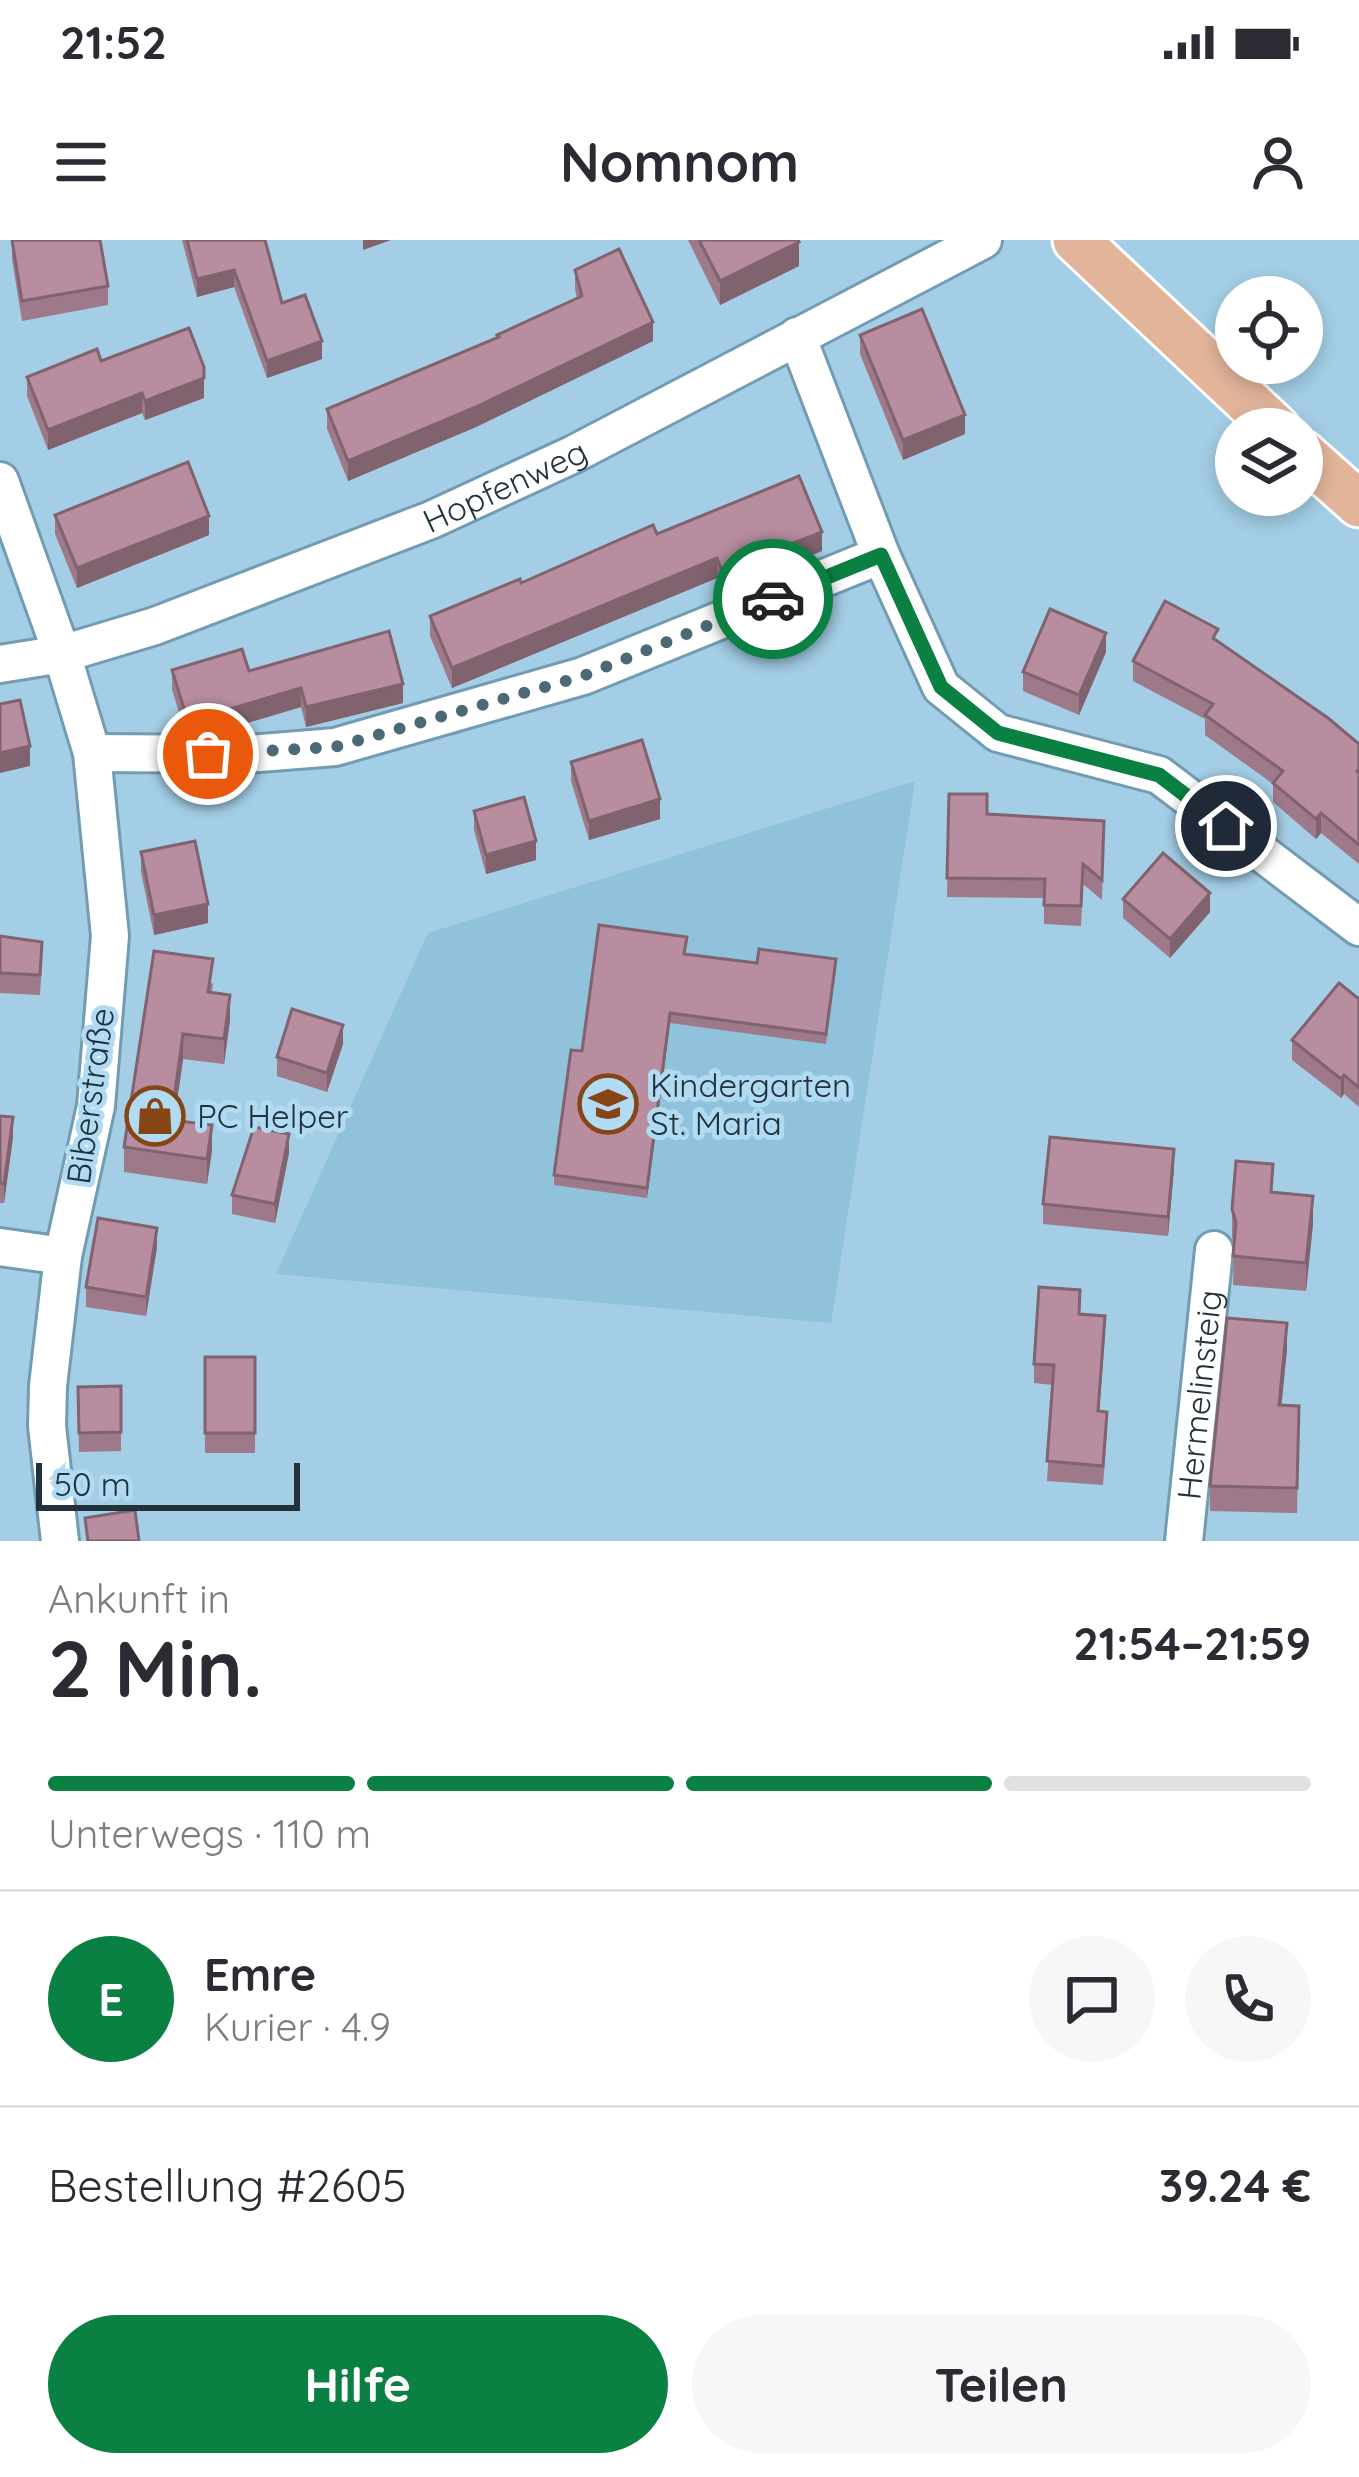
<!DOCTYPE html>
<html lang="de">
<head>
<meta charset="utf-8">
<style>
	:root { --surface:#fff; --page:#f7f7f7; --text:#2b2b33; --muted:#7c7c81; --line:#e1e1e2; --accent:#0b8043 }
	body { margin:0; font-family:Quicksand,sans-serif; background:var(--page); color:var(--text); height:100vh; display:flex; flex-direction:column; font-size:45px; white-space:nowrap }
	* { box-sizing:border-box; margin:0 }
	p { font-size:39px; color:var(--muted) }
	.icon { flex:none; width:66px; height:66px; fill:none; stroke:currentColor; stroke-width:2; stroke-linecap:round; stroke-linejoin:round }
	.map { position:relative; height:1301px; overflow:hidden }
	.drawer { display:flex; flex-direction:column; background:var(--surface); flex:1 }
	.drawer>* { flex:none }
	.tools { position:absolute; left:1215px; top:36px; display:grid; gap:24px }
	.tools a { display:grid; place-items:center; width:108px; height:108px; border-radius:50%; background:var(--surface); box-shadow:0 6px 18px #0003; font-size:60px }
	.scale { position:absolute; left:36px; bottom:30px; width:264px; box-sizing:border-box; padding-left:12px; border:6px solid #21323b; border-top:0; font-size:33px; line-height:42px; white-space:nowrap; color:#21323b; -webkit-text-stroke:9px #b0dbf2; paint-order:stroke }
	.pin { position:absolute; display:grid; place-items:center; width:102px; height:102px; color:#fff; margin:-51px; border:6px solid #fff; border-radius:50%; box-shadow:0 3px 12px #0007 }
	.courier { position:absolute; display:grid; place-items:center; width:120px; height:120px; margin:-60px; border:9px solid #0b8043; border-radius:50%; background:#fff; color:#222; box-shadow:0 3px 15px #0007 }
	.headline em { font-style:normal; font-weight:800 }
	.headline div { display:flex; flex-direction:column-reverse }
	.headline { display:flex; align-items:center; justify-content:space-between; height:204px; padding:0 48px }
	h1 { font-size:78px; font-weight:800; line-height:90px }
	.bar { display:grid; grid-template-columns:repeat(4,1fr); gap:18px 12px; align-content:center; height:144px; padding:0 48px }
	.bar i { height:15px; border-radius:9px; background:var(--line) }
	.bar .active { background:var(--accent) }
	.bar p { grid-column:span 4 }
	.line { display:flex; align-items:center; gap:30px; padding:0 48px; border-top:3px solid var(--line) }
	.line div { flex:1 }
	.round { display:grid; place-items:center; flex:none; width:126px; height:126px; border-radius:63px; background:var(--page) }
	.button { display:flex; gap:24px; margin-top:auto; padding:24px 48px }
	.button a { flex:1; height:138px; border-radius:72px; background:var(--accent); color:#fff; font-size:48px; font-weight:800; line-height:138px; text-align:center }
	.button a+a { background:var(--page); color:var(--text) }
	.status { display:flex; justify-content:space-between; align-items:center; height:84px; padding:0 60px; background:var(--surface); direction:ltr }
	.status svg { height:33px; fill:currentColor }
	header { display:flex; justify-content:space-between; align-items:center; height:156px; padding:0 48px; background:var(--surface); font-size:54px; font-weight:800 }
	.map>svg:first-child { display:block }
</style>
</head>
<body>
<div class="status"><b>21:52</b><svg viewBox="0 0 49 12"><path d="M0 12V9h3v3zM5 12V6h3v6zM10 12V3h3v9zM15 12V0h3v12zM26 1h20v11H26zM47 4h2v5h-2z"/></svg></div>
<header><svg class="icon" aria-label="menu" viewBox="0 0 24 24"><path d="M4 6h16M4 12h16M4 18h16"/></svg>Nomnom<svg class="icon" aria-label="person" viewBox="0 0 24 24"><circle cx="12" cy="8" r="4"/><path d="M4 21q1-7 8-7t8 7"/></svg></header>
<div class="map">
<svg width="1359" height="1301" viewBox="0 0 1359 1301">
	<rect width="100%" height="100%" fill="#a3cee5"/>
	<polygon fill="#90c2dc" points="915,541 831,1083 276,1034 428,693"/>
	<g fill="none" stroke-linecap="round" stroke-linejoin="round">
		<defs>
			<g id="minor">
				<polyline points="797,96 881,315 941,447 998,493 1159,535 1359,687"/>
				<polyline points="0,241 62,414 92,513 110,696 96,866 63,1016 48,1146 47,1186 60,1301"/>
				<path id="s1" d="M0 424 62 414 155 386 431 280 574 214 983 0"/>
				<polyline points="92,513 248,514 335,507 583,436 881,315"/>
				<polyline points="0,1007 63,1016"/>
				<path id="s2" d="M1184 1301 1214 1010"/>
			</g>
			<g id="major">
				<polyline points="1076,0 1277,189"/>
				<polyline points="1302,213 1359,264"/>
			</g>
		</defs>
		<use href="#minor" stroke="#729cb1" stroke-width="42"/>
		<use href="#major" stroke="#fff" stroke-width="51"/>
		<use href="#minor" stroke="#fff" stroke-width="36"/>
		<use href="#major" stroke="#e2b59b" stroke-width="45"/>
	</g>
	<g fill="#9d7989">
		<polygon points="12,0 108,46 108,65 22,81 12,19"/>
		<polygon points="182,0 265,0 282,63 322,119 267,138 234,47 197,57"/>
		<polygon points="688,0 798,0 799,26 720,65"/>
		<polygon points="575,30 653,101 476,187 348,241 327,189 327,169 497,98 497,95 577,58 575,49"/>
		<polygon points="860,95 965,194 903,220 860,114"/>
		<polygon points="101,121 204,158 145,180 142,173 48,210 27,156 27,137"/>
		<polygon points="55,275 209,295 77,348 55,294"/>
		<polygon points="657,294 822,311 722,351 717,338 452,448 430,396 430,376"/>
		<polygon points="1218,401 1359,504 1359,624 1321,593 1316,599 1273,562 1273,544 1205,495 1205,479 1133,441 1133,421"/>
		<polygon points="1106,412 1079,475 1023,451 1023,432"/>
		<polygon points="172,430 249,431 403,463 306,487 301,467 220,491 185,491 172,450"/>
		<polygon points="571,522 660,579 589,600 571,541"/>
		<polygon points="949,554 987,574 1104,581 1102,660 1083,644 1081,686 1044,684 1044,658 947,657"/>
		<polygon points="474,571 536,620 486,634 474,590"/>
		<polygon points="141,612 208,683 154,695 141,632"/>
		<polygon points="1123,659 1210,672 1170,718 1123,678"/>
		<polygon points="0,696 42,721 40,755 0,753"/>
		<polygon points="154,711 213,744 212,752 230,780 224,824 183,819 174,880 212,910 207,944 124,932 124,907"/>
		<polygon points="686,714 757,723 836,729 826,804 670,783 647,958 554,945 554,935 582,811"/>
		<polygon points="1359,759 1359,867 1344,854 1341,858 1292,820 1292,800"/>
		<polygon points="343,804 327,852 277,836 277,817"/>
		<polygon points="0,876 13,897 4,963 0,963"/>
		<polygon points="289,913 275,983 232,974 232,955"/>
		<polygon points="1174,928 1168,996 1043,984 1043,964"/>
		<polygon points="1273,952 1313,984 1306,1051 1233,1045 1234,1005 1232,997 1232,969"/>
		<polygon points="157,1007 146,1076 86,1067 86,1047"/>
		<polygon points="1080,1074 1105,1096 1099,1172 1107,1192 1103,1245 1047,1241 1053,1145 1034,1143 1034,1124"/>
		<polygon points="1287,1109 1281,1165 1299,1166 1297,1273 1210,1271 1210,1246"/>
		<rect x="205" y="1117" width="50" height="96"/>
		<polygon points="121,1146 121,1211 79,1212 78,1147"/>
	</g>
	<g fill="#80636f">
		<polygon points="363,0 391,0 363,10"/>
		<polygon points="799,2 799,26 720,65 720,41"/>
		<polygon points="234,30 234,47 197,57 197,39"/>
		<polygon points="653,82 653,101 476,187 348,241 348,221"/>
		<polygon points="322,101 322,119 267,138 267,121"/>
		<polygon points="204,138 204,158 145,180 145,161"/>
		<polygon points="142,153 142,173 48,210 48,190"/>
		<polygon points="965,175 965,194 903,220 903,200"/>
		<polygon points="209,276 209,295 77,348 77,328"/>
		<polygon points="822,292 822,311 722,351 722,331"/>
		<polygon points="717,318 717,338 452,448 452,428"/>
		<polygon points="1106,393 1106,412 1079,475 1079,455"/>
		<polygon points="403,444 403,463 306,487 306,467"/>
		<polygon points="301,448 301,467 220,491 220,472"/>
		<polygon points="30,506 30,526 0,533 0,513"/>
		<polygon points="660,559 660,579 589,600 589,581"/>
		<polygon points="1321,573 1321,593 1316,599 1316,579"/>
		<polygon points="536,601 536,620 486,634 486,615"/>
		<polygon points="1210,653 1210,672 1170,718 1170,699"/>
		<polygon points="208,664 208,683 154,695 154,675"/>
		<polygon points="230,755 230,780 224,824 224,799"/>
		<polygon points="670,773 670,783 647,958 647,948"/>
		<polygon points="343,785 343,804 327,852 327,833"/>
		<polygon points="183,794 183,819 171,905 171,880"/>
		<polygon points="1344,835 1344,854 1341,858 1341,839"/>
		<polygon points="13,877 13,897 4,963 4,944"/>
		<polygon points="212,885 212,910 207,944 207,919"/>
		<polygon points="289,894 289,913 275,983 275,964"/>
		<polygon points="1174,909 1174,928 1168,996 1168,977"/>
		<polygon points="1313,956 1313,984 1306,1051 1306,1023"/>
		<polygon points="157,988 157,1007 146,1076 146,1057"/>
		<polygon points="1287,1083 1287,1109 1279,1191 1279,1165"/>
	</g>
	<g fill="#b78d9f" stroke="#80636f" stroke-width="3">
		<polygon points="12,0 100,0 108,46 22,61"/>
		<polygon points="187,0 265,0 282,63 305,55 322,101 267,121 234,30 197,39"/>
		<polygon points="699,0 798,0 799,2 720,41"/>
		<polygon points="619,9 653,82 476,167 348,221 327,169 499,97 497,95 582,56 575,30"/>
		<polygon points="922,69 965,175 903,200 860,95"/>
		<polygon points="189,88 204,127 204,138 145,161 142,153 48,190 27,137 97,109 101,121"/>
		<polygon points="188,222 209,276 77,328 55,275"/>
		<polygon points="799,236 822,292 722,331 717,318 452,428 430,376 520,339 521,343 653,285 657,294"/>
		<polygon points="1165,361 1218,389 1213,398 1328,478 1359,504 1359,529 1357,531 1359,533 1359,605 1321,573 1316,579 1273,543 1283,531 1205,475 1213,464 1133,421"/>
		<polygon points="1050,369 1106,393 1079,455 1023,432"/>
		<polygon points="389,391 403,444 306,467 301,448 220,472 185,472 172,430 242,409 249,431"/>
		<polygon points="20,460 30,506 0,513 0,464"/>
		<polygon points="642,500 660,559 589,581 571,522"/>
		<polygon points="949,554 987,554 987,574 1104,581 1102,640 1083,624 1081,666 1044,665 1045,639 947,638"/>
		<polygon points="524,557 536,601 486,615 474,571"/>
		<polygon points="195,601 208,664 154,675 141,612"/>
		<polygon points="1163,613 1210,653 1170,699 1123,659"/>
		<polygon points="599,685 687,697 684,714 757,723 759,709 836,719 826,794 670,773 647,948 554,935 571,810 582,811"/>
		<polygon points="0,696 42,702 40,735 0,733"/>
		<polygon points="154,711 213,719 208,752 230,755 224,799 183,794 171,880 212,885 207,919 124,907"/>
		<polygon points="1339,743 1359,759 1359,848 1344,835 1341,839 1292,800"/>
		<polygon points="292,769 343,785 327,833 277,817"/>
		<polygon points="0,876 13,877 4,944 0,943"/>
		<polygon points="254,887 289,894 275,964 232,955"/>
		<polygon points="1050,897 1174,909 1168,977 1043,964"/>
		<polygon points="1236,921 1273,924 1271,952 1313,956 1306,1023 1233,1016 1236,983 1232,969"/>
		<polygon points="98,978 157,988 146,1057 86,1047"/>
		<polygon points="1039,1047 1080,1050 1079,1074 1105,1076 1098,1171 1107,1172 1103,1226 1047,1221 1054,1125 1034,1124"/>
		<polygon points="1227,1078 1287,1083 1279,1165 1299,1166 1297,1248 1210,1246"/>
		<rect x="205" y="1117" width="50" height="76"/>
		<polygon points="121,1146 121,1192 79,1193 78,1147"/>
		<polygon points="135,1270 139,1301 88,1301 85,1278"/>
	</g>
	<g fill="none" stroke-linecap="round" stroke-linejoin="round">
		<polyline stroke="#4e6976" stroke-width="12" stroke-dasharray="0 21.6" points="208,514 335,507 583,436 773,359"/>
		<polyline stroke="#0b8043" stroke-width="15" points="773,359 881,315 941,447 998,493 1159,535 1226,586"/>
	</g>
	<defs>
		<symbol id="school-ring" viewBox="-11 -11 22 22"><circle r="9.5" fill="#b0dbf2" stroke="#874415" stroke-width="1.5"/><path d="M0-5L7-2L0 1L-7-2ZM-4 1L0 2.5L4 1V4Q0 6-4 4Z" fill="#874415"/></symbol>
		<symbol id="shop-ring" viewBox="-11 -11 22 22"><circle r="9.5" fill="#b0dbf2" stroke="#874415" stroke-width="1.5"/><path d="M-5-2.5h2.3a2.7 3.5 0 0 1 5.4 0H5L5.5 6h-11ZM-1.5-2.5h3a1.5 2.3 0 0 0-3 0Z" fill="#874415"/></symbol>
	</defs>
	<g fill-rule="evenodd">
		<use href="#school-ring" x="575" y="831" width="66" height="66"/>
		<use href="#shop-ring" x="122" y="843" width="66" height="66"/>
	</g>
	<g text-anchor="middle" stroke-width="10" stroke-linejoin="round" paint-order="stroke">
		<g font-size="33" fill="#21323b" stroke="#b0dbf2">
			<text dy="12" stroke="none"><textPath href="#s1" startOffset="537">Hopfenweg</textPath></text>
			<text transform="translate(90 856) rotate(-82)" y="12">Biberstraße</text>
			<text dy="12" stroke="none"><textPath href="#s2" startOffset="147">Hermelinsteig</textPath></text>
		</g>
		<g font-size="33" fill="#21323b" stroke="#b0dbf2" text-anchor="start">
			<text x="650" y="857">Kindergarten<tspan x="650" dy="38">St. Maria</tspan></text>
			<text x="197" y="888">PC Helper</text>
		</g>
	</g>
</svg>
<div class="tools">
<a><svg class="icon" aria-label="locate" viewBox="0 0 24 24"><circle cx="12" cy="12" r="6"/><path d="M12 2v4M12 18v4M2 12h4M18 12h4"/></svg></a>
<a><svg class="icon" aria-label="layers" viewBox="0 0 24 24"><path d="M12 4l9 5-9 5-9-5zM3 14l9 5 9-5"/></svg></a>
</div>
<div class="scale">50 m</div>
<div class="pin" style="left:208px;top:514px;background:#ea580c"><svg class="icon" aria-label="bag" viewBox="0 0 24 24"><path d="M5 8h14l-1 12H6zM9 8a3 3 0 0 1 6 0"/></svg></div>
<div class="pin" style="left:1226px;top:586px;background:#1f2937"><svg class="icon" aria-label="home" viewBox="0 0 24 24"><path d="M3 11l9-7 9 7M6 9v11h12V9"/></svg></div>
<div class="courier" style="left:773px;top:359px"><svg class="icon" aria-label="car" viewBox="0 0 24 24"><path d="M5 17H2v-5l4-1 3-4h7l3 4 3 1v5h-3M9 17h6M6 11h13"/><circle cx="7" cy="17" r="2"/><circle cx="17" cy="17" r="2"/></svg></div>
</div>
<section class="drawer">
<div class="headline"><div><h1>2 Min.</h1><p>Ankunft in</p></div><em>21:54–21:59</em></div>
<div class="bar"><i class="active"></i><i class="active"></i><i class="active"></i><i></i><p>Unterwegs · 110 m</p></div>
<div class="line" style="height:216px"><b class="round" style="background:var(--accent);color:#fff">E</b><div><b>Emre</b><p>Kurier · 4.9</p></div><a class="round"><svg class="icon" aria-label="chat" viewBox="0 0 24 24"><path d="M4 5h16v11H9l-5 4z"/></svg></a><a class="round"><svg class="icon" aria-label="phone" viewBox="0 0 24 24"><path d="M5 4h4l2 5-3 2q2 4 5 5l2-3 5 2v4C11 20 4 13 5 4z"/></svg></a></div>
<div class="line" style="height:156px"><div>Bestellung #2605</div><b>39.24 €</b></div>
<div class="button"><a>Hilfe</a><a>Teilen</a></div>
</section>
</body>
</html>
